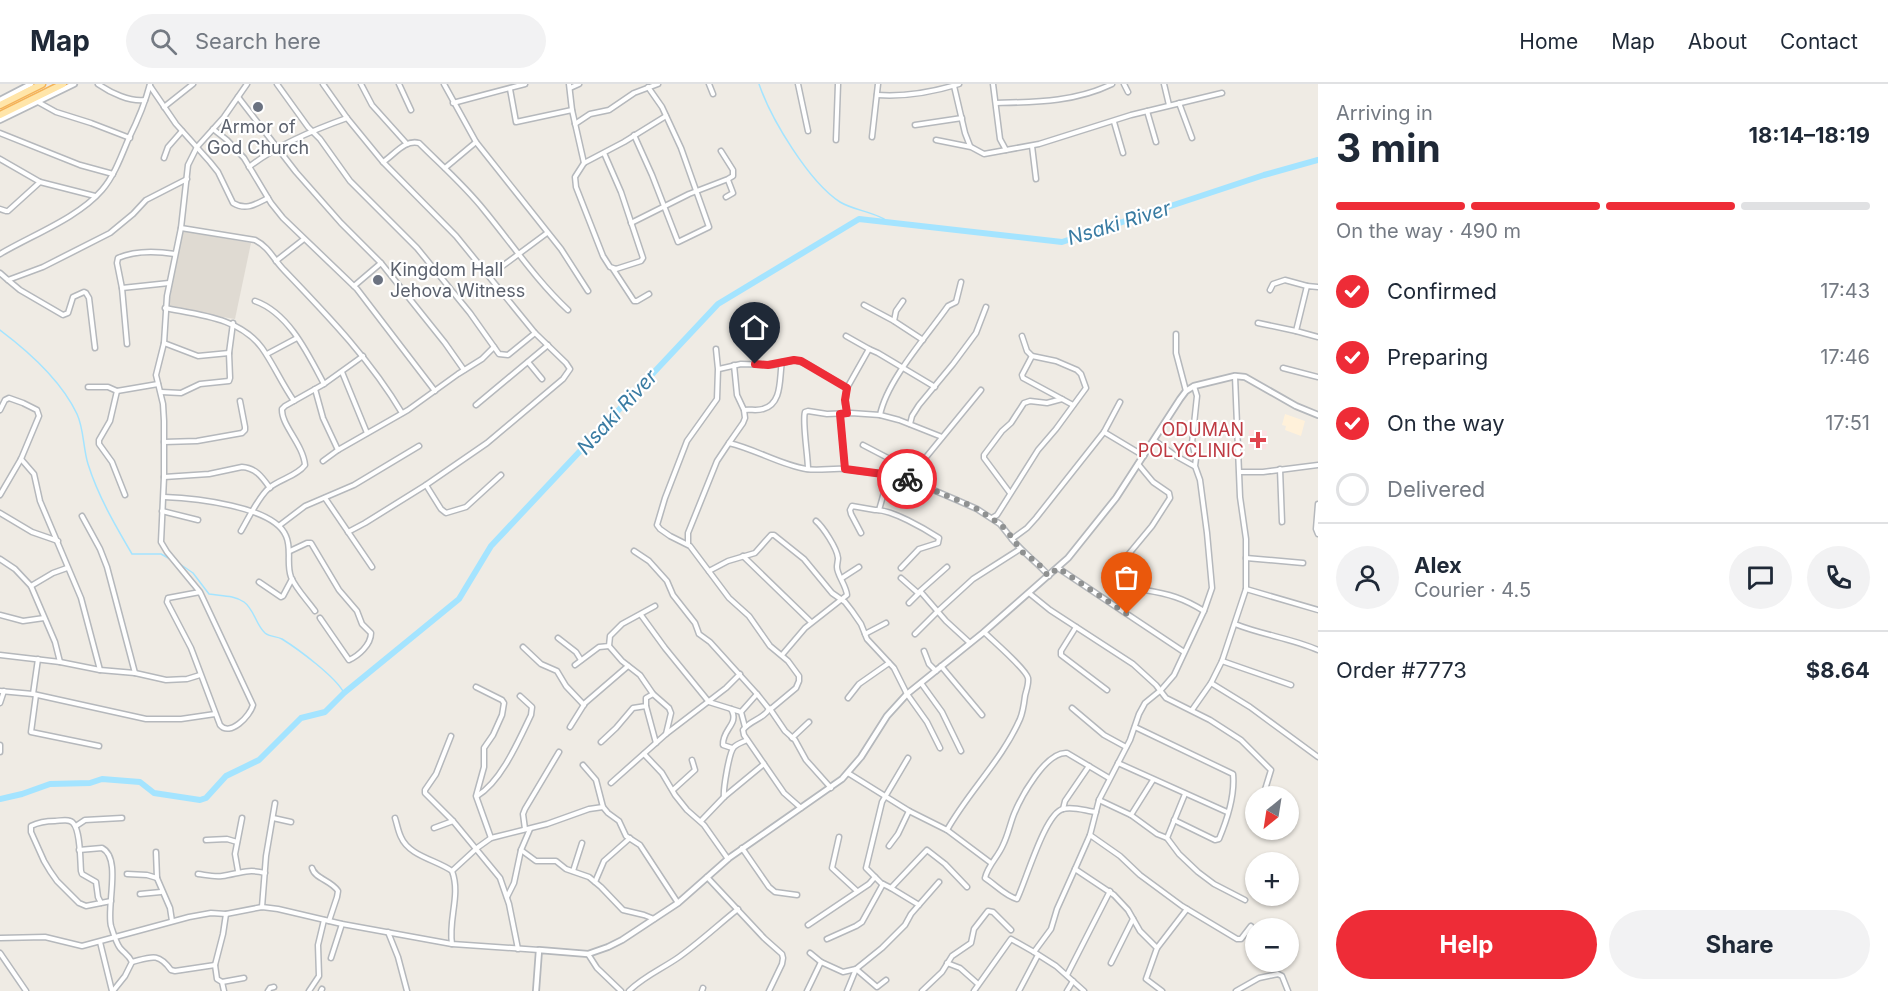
<!DOCTYPE html>
<html lang="en">
<head>
<meta charset="utf-8">
<style>
	:root { --surface:#fff; --page:#f2f2f3; --text:#1f2937; --muted:#747a83; --line:#e0e1e3; --accent:#ee2c37 }
	body { margin:0; font-family:Inter,sans-serif; background:var(--page); color:var(--text); height:100vh; display:flex; flex-direction:column; font-size:22px; white-space:nowrap }
	* { box-sizing:border-box; margin:0 }
	p { font-size:20px; color:var(--muted) }
	.icon { flex:none; width:33px; height:33px; fill:none; stroke:currentColor; stroke-width:2; stroke-linecap:round; stroke-linejoin:round }
	.map { position:relative; flex:1; overflow:hidden }
	.sheet { display:flex; flex-direction:column; background:var(--surface); width:570px }
	.sheet>* { flex:none }
	.needle { width:39px; rotate:210deg }
	.controls { position:absolute; left:1245px; top:702px; display:grid; gap:12px }
	.controls a { display:grid; place-items:center; width:54px; height:54px; border-radius:50%; background:var(--surface); box-shadow:0 2px 4px #0004; font-size:30px }
	.pin { position:absolute; display:grid; place-items:center; width:51px; height:51px; color:#fff; margin:-62px -26px; border-radius:50% 50% 50% 0; rotate:-45deg; box-shadow:0 0 6px #0007 }
	.pin .icon { rotate:45deg }
	.courier { position:absolute; display:grid; place-items:center; width:60px; height:60px; margin:-30px; border:4px solid #ee2c37; border-radius:50%; background:#fff; color:#222; box-shadow:0 2px 8px #0007 }
	.overview em { font-style:normal; font-weight:700 }
	.overview div { display:flex; flex-direction:column-reverse }
	.overview { display:flex; align-items:center; justify-content:space-between; height:102px; padding:0 18px }
	h1 { font-size:39px; font-weight:700; line-height:45px }
	.bar { display:grid; grid-template-columns:repeat(4,1fr); gap:9px 6px; align-content:center; height:72px; padding:0 18px }
	.bar i { height:8px; border-radius:4px; background:var(--line) }
	.bar .on { background:var(--accent) }
	.bar p { grid-column:span 4 }
	.line { display:flex; align-items:center; gap:15px; padding:0 18px; border-top:2px solid var(--line) }
	.line div { flex:1 }
	.round { display:grid; place-items:center; flex:none; width:63px; height:63px; border-radius:32px; background:var(--page) }
	ol { padding:0 18px; list-style:none }
	li { display:flex; align-items:center; gap:18px; height:66px }
	li p { margin-inline-start:auto }
	li .icon { padding:6px; border-radius:50%; background:var(--accent); color:#fff; stroke-width:4 }
	li:last-child { color:var(--muted) }
	li i { width:33px; height:33px; border:3px solid var(--line); border-radius:50% }
	.action { display:flex; gap:12px; margin-top:auto; padding:12px 18px }
	.action a { flex:1; height:69px; border-radius:36px; background:var(--accent); color:#fff; font-size:24px; font-weight:700; line-height:69px; text-align:center }
	.action a+a { background:var(--page); color:var(--text) }
	header { display:flex; align-items:center; gap:36px; box-sizing:border-box; height:84px; padding:0 30px; background:var(--surface); border-bottom:2px solid var(--line) }
	header strong { font-size:28px }
	nav { display:flex; gap:33px; margin-inline-start:auto; font-size:21px }
	.search { width:420px; height:54px; background:var(--page); display:flex; align-items:center; gap:15px; box-sizing:border-box; padding:0 21px; border-radius:33px; color:var(--muted); font-size:22px }
	main { display:flex; flex:1; min-height:0 }
	.map>svg:first-child { display:block }
</style>
</head>
<body>
<header>
<strong>Map</strong>
<div class="search"><svg class="icon" aria-label="search" viewBox="0 0 24 24"><circle cx="10" cy="10" r="6"/><path d="M15 15l6 6"/></svg>Search here</div>
<nav><a>Home</a><a>Map</a><a>About</a><a>Contact</a></nav>
</header>
<main>
<div class="map">
<svg width="1318" height="907" viewBox="0 0 1318 907">
	<rect width="100%" height="100%" fill="#efebe4"/>
	<polygon fill="#fff1da" points="1285,330 1305,337 1301,352 1285,346 1286,342 1282,341"/>
	<polygon fill="#dfdad2" points="182,147 251,159 235,235 168,224"/>
	<polygon fill="#fce0e2" points="1249,346 1258,346 1259,350 1260,346 1267,347 1266,365 1259,365 1257,362 1256,364 1249,364"/>
	<g fill="none" stroke-linecap="round" stroke-linejoin="round">
		<g stroke="#a4e4ff" stroke-width="1.5">
			<path d="M759 0C771 35 809 98 840 118 853 126 870 127 884 135"/>
			<path d="M0 246C28 267 62 298 77 330 84 345 83 364 88 380 98 412 115 441 132 470H161L170 475"/>
			<path d="M177 478 193 489 209 510C221 512 234 511 244 518 254 525 256 541 265 549 270 553 276 552 282 555 298 565 336 593 344 609"/>
		</g>
		<polyline stroke="#a4e4ff" stroke-width="6" points="0,715 22,710 50,700 90,699 102,695 140,698 154,709 200,716 206,714 226,692 259,676 301,634 325,628 344,609 459,515 491,462 718,220 859,135 1062,158 1264,91 1318,76"/>
		<defs>
			<g id="minor">
				<path d="M98 0C111 9 130 18 145 16"/>
				<polyline points="277,0 308,43 320,55 350,97 417,164 470,229 499,270 508,271 535,249"/>
				<polyline points="323,0 347,34 383,78 456,152 535,249 566,279 570,285 563,295 487,359 426,401 365,439 348,448"/>
				<polyline points="361,0 372,21 407,60"/>
				<polyline points="399,0 411,26"/>
				<polyline points="444,0 476,58 561,165 588,207"/>
				<polyline points="569,0 572,26 584,79"/>
				<polyline points="709,0 713,10"/>
				<polyline points="798,0 808,47"/>
				<polyline points="993,0 1000,55 1006,66 1039,60 1131,31 1222,9"/>
				<polyline points="1124,0 1128,8"/>
				<polyline points="1164,0 1169,21"/>
				<path d="M150 2 176 40 210 78 218 88 233 119C246 127 256 120 268 114"/>
				<polyline points="954,2 965,49 970,62"/>
				<polyline points="570,4 579,0"/>
				<polyline points="510,5 516,38 572,26"/>
				<path d="M877 11C904 13 933 8 959 0"/>
				<polyline points="238,13 296,88 341,139 381,179 445,259 464,286"/>
				<polyline points="38,18 56,28 91,39 130,54"/>
				<polyline points="453,19 525,0"/>
				<path d="M996 19C1036 18 1075 18 1112 0"/>
				<polyline points="1179,19 1192,54"/>
				<polyline points="164,23 193,0"/>
				<polyline points="1147,27 1156,58"/>
				<polyline points="1114,38 1123,69"/>
				<polyline points="575,40 590,30 609,26 634,9 658,0"/>
				<polyline points="915,41 962,34"/>
				<polyline points="213,45 227,56 244,74 271,119 283,134 357,205 435,307"/>
				<polyline points="0,49 80,81 113,90"/>
				<polyline points="634,51 652,91 678,158 709,143 681,64 662,23 648,3"/>
				<polyline points="872,53 878,0"/>
				<polyline points="836,56 838,0"/>
				<polyline points="936,56 971,63 984,70 1006,66"/>
				<polyline points="1032,62 1036,95"/>
				<polyline points="604,69 621,108 643,174 641,177 616,185 610,183 603,172 576,103 575,93 584,79 624,58 666,32"/>
				<polyline points="164,74 168,63 182,47"/>
				<polyline points="0,75 40,98 95,112"/>
				<path d="M383 78C394 71 405 55 419 59 441 81 465 102 484 126 512 160 536 196 568 226"/>
				<path d="M249 83C277 61 313 46 347 34"/>
				<polyline points="445,84 476,58"/>
				<polyline points="726,113 733,109 728,96"/>
				<polyline points="0,125 6,127 8,127 40,98"/>
				<polyline points="631,139 689,110 728,95 733,92 733,86 721,67"/>
				<path d="M181 144 255 156C269 163 274 176 284 186 327 231 370 275 402 329"/>
				<path d="M0 170C32 151 78 134 102 106 114 92 121 73 128 56 137 38 145 20 150 0"/>
				<polyline points="276,177 304,155"/>
				<polyline points="613,185 634,217 637,217 649,210"/>
				<polyline points="0,189 8,196 43,183 110,149 133,130 146,116 187,95"/>
				<polyline points="489,192 547,149"/>
				<polyline points="8,196 20,206 63,231 68,229 73,213 84,208 86,209 89,214 95,264"/>
				<polyline points="354,202 381,179"/>
				<polyline points="1318,203 1307,202 1296,247 1318,253"/>
				<polyline points="122,204 169,199"/>
				<polyline points="1270,206 1273,200 1285,196 1307,202"/>
				<path d="M255 217C289 229 308 270 324 300"/>
				<polyline points="903,217 896,227 894,237 923,256"/>
				<polyline points="864,221 894,237"/>
				<path d="M165 224C200 231 240 234 262 264 274 281 282 300 294 317"/>
				<polyline points="1258,239 1296,247"/>
				<polyline points="1176,250 1176,269 1186,307"/>
				<polyline points="846,252 869,265"/>
				<polyline points="164,259 198,272 229,269"/>
				<path d="M127 260 122 204 117 179 118 174C136 166 156 167 175 170"/>
				<polyline points="716,265 718,285 717,315 687,357 665,414 657,441 660,445 670,452 690,462 729,514 749,532 770,562 788,577 799,592 799,597 796,604 772,624 769,625 757,610 741,628"/>
				<polyline points="267,270 297,254"/>
				<polyline points="1032,272 1022,291 1023,294 1073,321"/>
				<polyline points="528,278 542,295"/>
				<polyline points="1283,284 1318,293"/>
				<polyline points="719,285 741,280 773,281 794,276 807,280 847,304"/>
				<polyline points="342,288 367,349"/>
				<polyline points="88,303 108,303 117,307 158,300"/>
				<polyline points="315,305 323,334 338,366"/>
				<polyline points="117,307 110,337 99,356 99,360 112,378 125,411"/>
				<polyline points="161,308 181,309 200,300 229,297 230,294 229,269 233,239"/>
				<polyline points="476,321 548,261"/>
				<polyline points="0,326 5,316 9,314 23,319 37,326 39,332 21,375 0,411"/>
				<path d="M744 326C750 325 757 327 763 325 783 320 779 293 782 278"/>
				<polyline points="847,329 845,319 847,304 869,265 878,269 935,303"/>
				<polyline points="840,330 845,385 903,393 959,417 977,425 1000,440 1012,455 1027,444 1036,434 1104,348 1144,372"/>
				<path d="M880 331C887 296 927 252 948 222L956 218 961 198"/>
				<polyline points="910,340 912,332 919,321 953,280 976,249 986,223"/>
				<polyline points="1104,348 1120,318"/>
				<polyline points="1154,356 1176,372 1194,382"/>
				<polyline points="164,358 197,357 242,349 245,346 245,343 240,317"/>
				<polyline points="729,359 743,339 745,334 744,326 737,311 734,281"/>
				<polyline points="863,361 888,374 890,391"/>
				<polyline points="21,375 34,390 40,417 81,514 100,586"/>
				<polyline points="323,377 338,366 408,326 458,290 482,275 494,263"/>
				<path d="M808 385C808 372 802 337 805 328L808 327 827 330 851 329 880 331 899 336 942 353"/>
				<polyline points="1280,385 1282,438"/>
				<polyline points="1240,388 1263,388 1318,381"/>
				<path d="M164 393 209 390 242 383C256 384 262 393 270 404"/>
				<polyline points="911,396 918,383 981,306"/>
				<polyline points="426,401 441,425 446,429 466,423 501,391"/>
				<polyline points="1010,409 984,374 984,371 1002,347 1011,339 1024,319 1030,317 1047,319 1062,315"/>
				<path d="M164 413C193 414 274 422 286 452 292 465 286 480 291 493 296 505 308 517 315 527"/>
				<polyline points="325,414 372,483"/>
				<polyline points="1318,420 1316,445 1318,450"/>
				<polyline points="879,426 889,391"/>
				<polyline points="162,427 198,436"/>
				<polyline points="0,429 32,448 58,457"/>
				<polyline points="82,432 100,465 107,483 135,589"/>
				<polyline points="992,434 997,431 1038,366 1056,345 1086,304 1081,290 1077,286 1056,277 1032,272 1027,267 1022,252"/>
				<polyline points="280,441 305,422 354,401 419,362"/>
				<path d="M241 447C248 435 259 412 269 404 280 395 297 392 305 381 303 360 281 341 282 325L285 322 324 300 363 272"/>
				<path d="M861 449 851 430 850 426 852 422 875 426C891 425 925 445 939 454L938 459 919 465 901 484"/>
				<path d="M1012 455C1023 469 1037 478 1049 492"/>
				<path d="M688 460V449L717 377 729 359C755 365 781 381 806 385 819 387 832 384 845 385"/>
				<path d="M290 467 307 459H311L339 506 357 527 362 540 371 549C371 561 358 572 349 576L320 534"/>
				<polyline points="634,467 649,477 667,497 673,511 695,539 699,550 710,558 757,610"/>
				<polyline points="743,472 811,538"/>
				<polyline points="1246,474 1303,479"/>
				<polyline points="0,475 15,485 31,502 55,558 60,578"/>
				<polyline points="947,483 920,507 946,537 970,559"/>
				<polyline points="1118,483 1152,442 1170,414 1169,409 1153,398 1138,380"/>
				<polyline points="1058,484 1184,568"/>
				<polyline points="709,487 728,477 755,469 771,451 774,451 804,475 832,509 845,518 852,527 861,540 867,555 894,584 907,610 927,638 940,664"/>
				<polyline points="842,494 859,483"/>
				<polyline points="901,494 918,509"/>
				<polyline points="259,498 281,513 283,512 292,495"/>
				<polyline points="31,502 53,489 67,484"/>
				<polyline points="1246,505 1318,526"/>
				<path d="M1145 506C1169 510 1183 514 1204 527"/>
				<path d="M200 508 168 514 167 518 191 564 220 641C230 653 250 632 253 621L200 508 167 468 161 458 164 393V337L163 320 156 291 164 259 167 212 181 144 188 81 197 63 224 33 247 0"/>
				<polyline points="1029,509 1050,526 1133,580 1156,601 1166,614 1210,636 1241,656 1271,686 1263,712"/>
				<polyline points="909,519 920,508"/>
				<polyline points="0,531 23,537 44,534"/>
				<polyline points="641,531 665,564 709,618 741,628 745,643"/>
				<path d="M1235 540C1262 551 1291 554 1318 566"/>
				<polyline points="1076,543 1061,567 1061,571 1107,606"/>
				<polyline points="865,550 886,539"/>
				<polyline points="915,550 938,527 973,495 1020,465"/>
				<polyline points="558,554 576,568 581,576"/>
				<polyline points="609,562 622,577 640,591 653,610 669,624 671,629 666,650 611,699"/>
				<polyline points="523,563 541,580 557,587 566,602 584,621"/>
				<polyline points="924,567 929,580 936,587"/>
				<polyline points="0,571 60,578 100,586 135,589 166,596 187,595 200,591"/>
				<path d="M782 571 805 544 847 511C846 501 837 491 837 483 837 480 838 477 838 474 837 464 823 443 816 437"/>
				<polyline points="1222,577 1291,601"/>
				<polyline points="575,581 599,563 609,562 610,552 622,540 655,522"/>
				<polyline points="941,582 982,631"/>
				<polyline points="921,599 942,628 961,667"/>
				<polyline points="1211,599 1250,623 1318,673"/>
				<polyline points="476,603 502,616 504,619 502,631 493,651 484,664 484,683 476,712 491,754"/>
				<polyline points="0,607 33,610 146,635 181,635 215,630"/>
				<polyline points="33,610 38,575"/>
				<polyline points="36,611 31,648 99,662"/>
				<polyline points="848,614 859,600 889,579"/>
				<polyline points="0,619 4,607"/>
				<polyline points="646,622 656,659"/>
				<polyline points="1072,624 1104,651 1126,663"/>
				<path d="M731 625C740 640 722 645 723 661L732 664"/>
				<path d="M769 625C764 635 750 636 743 646L744 651 784 709 801 724"/>
				<polyline points="770,625 785,647 795,656 806,676 831,704"/>
				<polyline points="1192,626 1211,599 1222,577 1246,505 1246,455 1240,413 1235,292"/>
				<polyline points="570,643 585,619 628,582"/>
				<path d="M1135 643 1233 690C1235 710 1227 736 1219 755L1215 756 1174 736"/>
				<polyline points="666,650 726,604 740,590"/>
				<polyline points="451,652 436,690 425,706 425,709 453,737 500,794 509,820 518,865"/>
				<polyline points="792,654 809,638"/>
				<polyline points="601,658 616,644 633,624 646,622 646,614 653,610"/>
				<polyline points="0,661 0,668"/>
				<polyline points="644,670 662,689 675,711 687,726 704,741 728,775"/>
				<polyline points="908,674 882,718 866,784 881,799 891,804 927,766 945,780 967,803"/>
				<polyline points="1118,679 1227,728"/>
				<polyline points="583,681 596,696 603,723 608,729 619,737 626,752 640,761 678,819"/>
				<polyline points="848,689 909,727 947,746 991,779"/>
				<polyline points="673,706 695,686 692,676"/>
				<path d="M477 712C501 698 519 656 531 631L532 623 520 612"/>
				<path d="M724 713C723 706 729 668 734 663 737 660 743 658 747 656"/>
				<polyline points="1099,716 1131,731 1157,750 1167,754 1179,770 1198,788 1214,800 1245,816"/>
				<polyline points="1063,725 1065,717 1089,682"/>
				<path d="M1096 728C1086 727 1073 722 1063 725 1045 729 1026 797 1017 815 1005 812 996 801 985 794 988 781 998 773 1003 761 1008 751 1010 740 1014 730 1021 713 1046 667 1067 669L1109 694"/>
				<polyline points="1131,731 1153,696"/>
				<polyline points="273,734 291,738"/>
				<path d="M395 734C397 740 398 747 401 753 409 772 437 776 452 787 461 811 448 835 452 860"/>
				<polyline points="701,737 724,713 764,680"/>
				<polyline points="76,742 85,736 122,734"/>
				<polyline points="434,744 453,737"/>
				<polyline points="525,745 523,730 525,725 559,668"/>
				<path d="M947 746C969 707 1002 676 1020 635 1023 628 1024 620 1025 612 1026 607 1029 600 1028 594 1026 585 992 556 984 548"/>
				<polyline points="1090,751 1120,772 1140,791 1182,822 1237,855 1241,855 1251,842"/>
				<polyline points="839,753 832,784 857,807"/>
				<polyline points="1167,754 1185,710"/>
				<polyline points="206,756 227,755 237,758"/>
				<polyline points="889,762 898,750 909,727"/>
				<polyline points="742,764 769,803 775,808 797,811"/>
				<path d="M79 766 102 764C122 774 106 823 111 842 113 848 116 859 120 864 125 870 128 870 132 878L125 892 113 907"/>
				<polyline points="521,766 536,777 556,777 566,785 589,793 601,803 623,826 644,831 654,835"/>
				<polyline points="156,768 157,794 170,824 172,837"/>
				<path d="M312 784C315 795 331 796 338 807L337 813 329 837"/>
				<polyline points="238,787 235,770 242,734"/>
				<polyline points="452,787 477,764 491,754 547,740 589,725 603,723"/>
				<polyline points="573,787 582,759"/>
				<polyline points="127,790 147,791 157,794"/>
				<path d="M198 790C206 791 214 793 222 792 238 790 247 784 265 789"/>
				<polyline points="707,793 764,854 782,870 783,874 782,880 769,907"/>
				<polyline points="595,798 604,777 630,754"/>
				<polyline points="891,804 919,821"/>
				<polyline points="140,810 161,808"/>
				<polyline points="507,813 514,799 521,766 530,745"/>
				<path d="M101 819 98 813 96 798 82 790 81 787C80 777 81 740 70 737 66 735 59 737 55 737 47 737 39 738 31 742V748L44 777 50 787 57 797 79 819 86 822 111 817"/>
				<polyline points="262,823 266,772 275,719"/>
				<polyline points="808,841 869,800 875,793"/>
				<polyline points="388,848 398,873 407,907"/>
				<polyline points="0,854 45,853 82,862 189,833 211,829 226,830 262,823 278,825 342,840 452,860 539,866"/>
				<polyline points="827,855 856,842 862,838 883,800"/>
				<polyline points="100,858 112,907"/>
				<polyline points="1157,864 1187,825"/>
				<polyline points="1034,868 1056,882 1084,907"/>
				<polyline points="0,869 26,907"/>
				<polyline points="810,869 821,878"/>
				<polyline points="588,870 597,884 621,907"/>
				<polyline points="331,874 342,840"/>
				<path d="M132 878C151 873 158 868 171 886L175 887 215 881"/>
				<polyline points="947,879 960,884 978,900"/>
				<polyline points="1111,879 1133,835"/>
				<polyline points="1067,891 1110,807"/>
				<polyline points="222,898 244,894"/>
				<polyline points="224,907 222,898 217,895 215,881 223,850 226,830"/>
				<polyline points="268,907 270,904 274,903"/>
				<polyline points="309,907 319,892 318,861 324,836"/>
				<polyline points="321,907 322,905"/>
				<path d="M629 907C644 892 662 885 679 873 700 858 718 841 738 825"/>
				<polyline points="702,907 703,904"/>
				<polyline points="807,907 821,878 843,888 856,885 877,903 886,896"/>
				<polyline points="847,907 856,885 882,864 905,841 911,830 939,798"/>
				<polyline points="922,907 942,888 952,872 971,859 974,845 988,827 993,828 1011,846"/>
				<polyline points="974,907 1011,855 1034,868 1051,845 1057,825 1075,785"/>
				<polyline points="1019,907 1038,871"/>
				<polyline points="1067,907 1073,897"/>
				<polyline points="1162,907 1146,895 1157,864 1140,847 1128,826 1114,811 1075,785 1090,751 1099,716 1130,656 1139,630 1145,619 1161,606 1174,591 1204,527 1212,504 1207,449 1200,396 1195,382 1196,374 1192,359 1197,312 1194,302"/>
				<polyline points="1236,907 1259,894 1278,890 1282,892 1288,907"/>
			</g>
			<g id="tertiary">
				<polyline points="0,16 31,0"/>
				<polyline points="0,36 74,0"/>
				<polyline points="536,907 539,866 588,870 608,863 622,856 678,819 729,774 842,695 861,673 887,632 907,610 984,548 1068,474 1116,414 1180,315 1186,307 1194,302 1235,292 1245,293 1296,322 1318,331"/>
			</g>
			<g id="primary">
				<polyline points="0,21 42,0"/>
				<polyline points="0,31 63,0"/>
			</g>
		</defs>
		<use href="#minor" stroke="#b5b8bc" stroke-width="7"/>
		<use href="#tertiary" stroke="#b5b8bc" stroke-width="8"/>
		<use href="#primary" stroke="#f5b357" stroke-width="9"/>
		<use href="#minor" stroke="#fff" stroke-width="4"/>
		<use href="#tertiary" stroke="#fff" stroke-width="4.5"/>
		<use href="#primary" stroke="#ffe5a9" stroke-width="6"/>
	</g>
	<g fill="none" stroke-linecap="round" stroke-linejoin="round">
		<polyline stroke="#8f9191" stroke-width="6" stroke-dasharray="0 10.8" points="907,395 974,423 1000,440 1007,447 1024,470 1037,478 1048,492 1058,484 1127,530"/>
		<polyline stroke="#ee2c37" stroke-width="8" points="755,280 768,281 794,276 801,277 847,304 845,316 847,329 840,330 845,385 898,392 907,395"/>
	</g>
	<g fill="#6b7280" stroke="#fff" stroke-width="2">
		<circle cx="258" cy="23" r="6"/>
		<circle cx="378" cy="196" r="6"/>
	</g>
	<path fill="#e0444e" stroke="#fff" stroke-width="2" d="M1255 347h6v6h6v6h-6v6h-6v-6h-6v-6h6z"/>
	<g text-anchor="middle" stroke-width="4.5" stroke-linejoin="round" paint-order="stroke">
		<g font-size="18" fill="#5b616d" stroke="#fff">
			<text x="258" y="49">Armor of<tspan x="258" dy="21">God Church</tspan></text>
			<text x="390" y="192" text-anchor="start">Kingdom Hall<tspan x="390" dy="21">Jehova Witness</tspan></text>
		</g>
		<g font-size="18" fill="#be3a42" stroke="#fff" text-anchor="end">
			<text x="1244" y="352">ODUMAN<tspan x="1244" dy="21">POLYCLINIC</tspan></text>
		</g>
		<g font-size="20" font-style="italic" fill="#397ba2" stroke="#fff">
			<text transform="translate(1119 139) rotate(-17)" y="7">Nsaki River</text>
			<text transform="translate(617 328) rotate(-47)" y="7">Nsaki River</text>
		</g>
	</g>
</svg>
<div class="controls">
<a><svg class="needle" viewBox="-14 -14 28 28"><path d="M0-13l5 13h-10z" fill="#e53935"/><path d="M0 13l5-13h-10z" fill="#747a83"/></svg></a>
<a>+</a>
<a>−</a>
</div>
<div class="pin" style="left:1127px;top:530px;background:#ea580c"><svg class="icon" aria-label="bag" viewBox="0 0 24 24"><path d="M5 8h14l-1 12H6zM9 8a3 3 0 0 1 6 0"/></svg></div>
<div class="pin" style="left:755px;top:280px;background:#1f2937"><svg class="icon" aria-label="home" viewBox="0 0 24 24"><path d="M3 11l9-7 9 7M6 9v11h12V9"/></svg></div>
<div class="courier" style="left:907px;top:395px"><svg class="icon" aria-label="bike" viewBox="0 0 24 24"><circle cx="6" cy="16" r="4"/><circle cx="18" cy="16" r="4"/><path d="M6 16l4-8h5l3 8M10 8l3 8H6M13 5h3"/></svg></div>
</div>
<section class="sheet">
<div class="overview"><div><h1>3 min</h1><p>Arriving in</p></div><em>18:14–18:19</em></div>
<div class="bar"><i class="on"></i><i class="on"></i><i class="on"></i><i></i><p>On the way · 490 m</p></div>
<ol>
<li><svg class="icon" aria-label="check" viewBox="0 0 24 24"><path d="M5 12l5 5 9-10"/></svg>Confirmed<p>17:43</p></li>
<li><svg class="icon" aria-label="check" viewBox="0 0 24 24"><path d="M5 12l5 5 9-10"/></svg>Preparing<p>17:46</p></li>
<li><svg class="icon" aria-label="check" viewBox="0 0 24 24"><path d="M5 12l5 5 9-10"/></svg>On the way<p>17:51</p></li>
<li><i></i>Delivered</li>
</ol>
<div class="line" style="height:108px"><a class="round"><svg class="icon" aria-label="person" viewBox="0 0 24 24"><circle cx="12" cy="8" r="4"/><path d="M4 21q1-7 8-7t8 7"/></svg></a><div><b>Alex</b><p>Courier · 4.5</p></div><a class="round"><svg class="icon" aria-label="chat" viewBox="0 0 24 24"><path d="M4 5h16v11H9l-5 4z"/></svg></a><a class="round"><svg class="icon" aria-label="phone" viewBox="0 0 24 24"><path d="M5 4h4l2 5-3 2q2 4 5 5l2-3 5 2v4C11 20 4 13 5 4z"/></svg></a></div>
<div class="line" style="height:78px"><div>Order #7773</div><b>$8.64</b></div>
<div class="action"><a>Help</a><a>Share</a></div>
</section>
</main>
</body>
</html>
